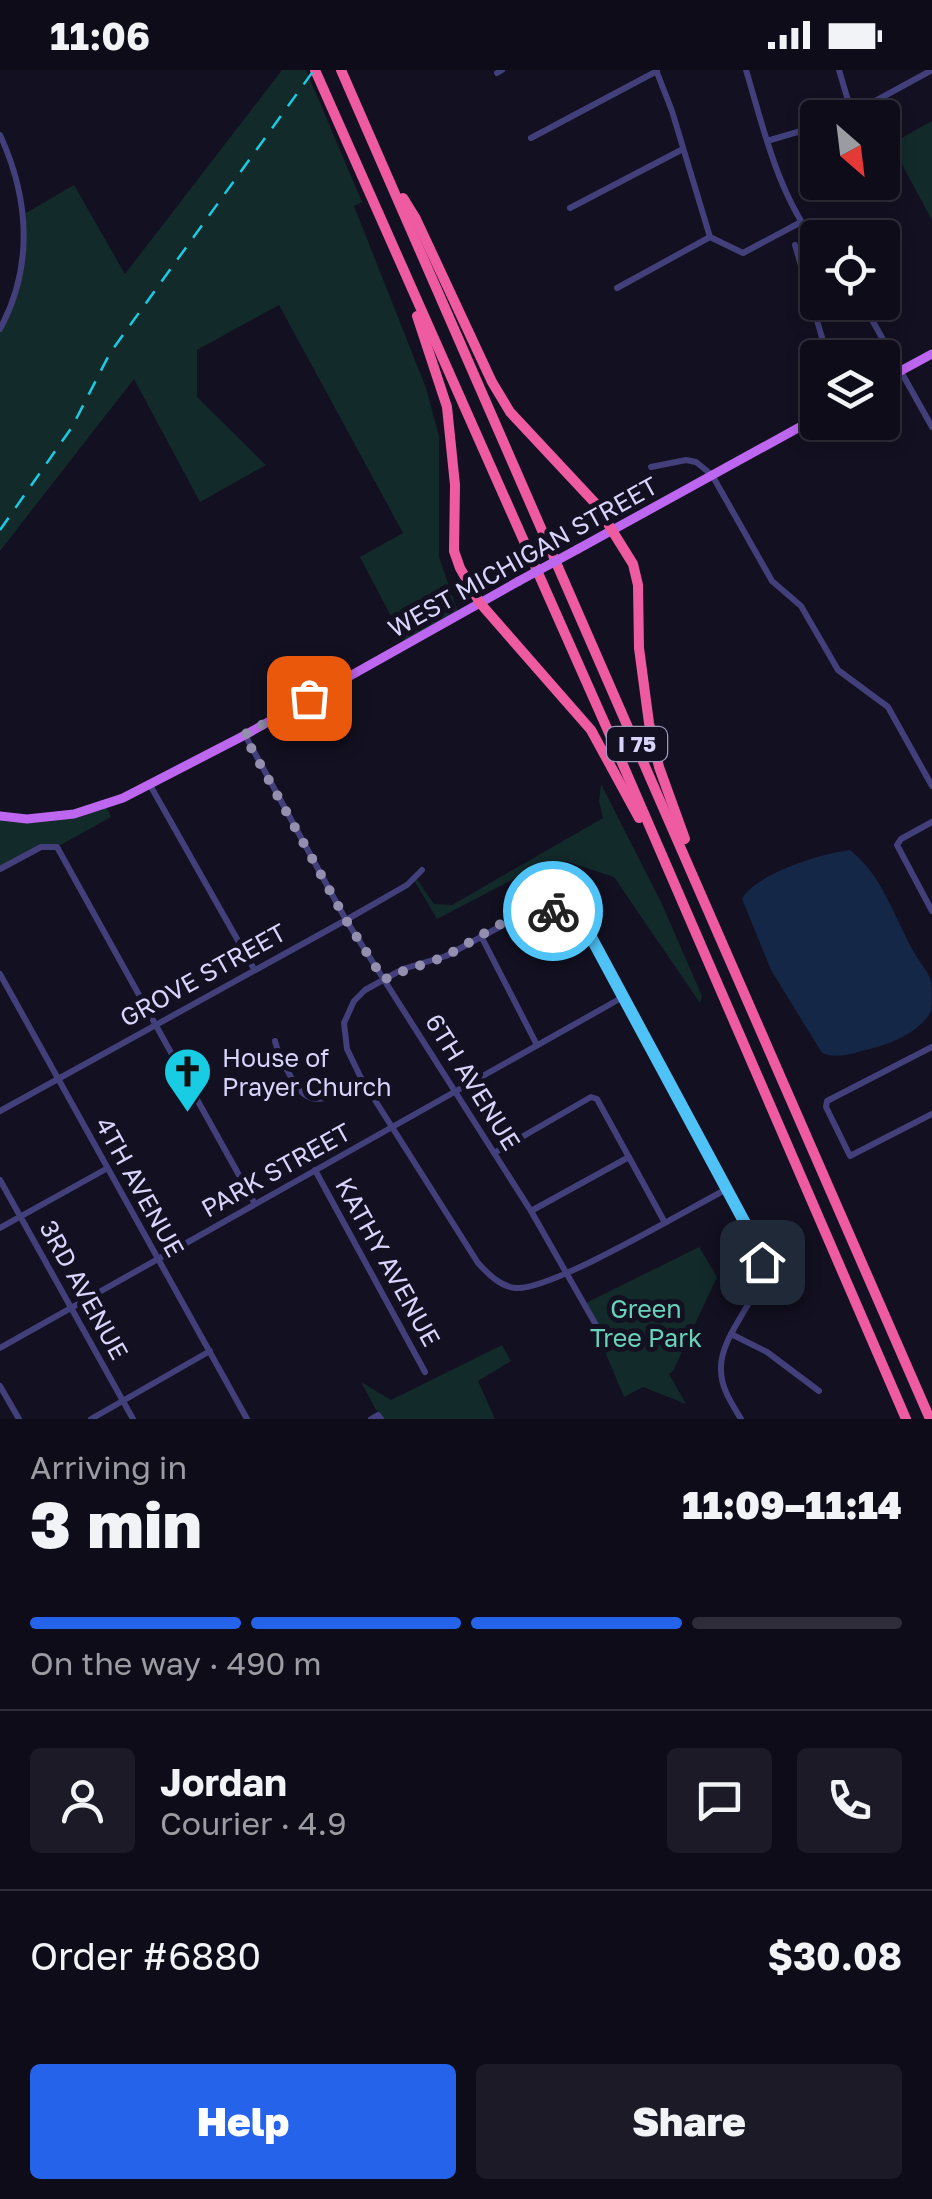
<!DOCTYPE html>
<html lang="en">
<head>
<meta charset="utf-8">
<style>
	:root { --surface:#0e0c19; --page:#1c1a26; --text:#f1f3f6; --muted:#9b9ba2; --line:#2e2c38; --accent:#2563eb }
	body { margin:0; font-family:"Golos Text",sans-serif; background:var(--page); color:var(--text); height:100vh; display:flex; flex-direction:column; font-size:38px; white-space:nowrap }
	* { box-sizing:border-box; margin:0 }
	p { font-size:32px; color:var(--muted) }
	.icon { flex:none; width:55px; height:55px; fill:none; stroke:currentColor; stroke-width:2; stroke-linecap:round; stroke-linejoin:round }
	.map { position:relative; height:1349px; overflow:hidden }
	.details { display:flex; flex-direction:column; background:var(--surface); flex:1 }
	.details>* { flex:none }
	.needle { width:65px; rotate:152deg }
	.tools { position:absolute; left:800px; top:30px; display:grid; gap:20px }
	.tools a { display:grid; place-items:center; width:100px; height:100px; border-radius:10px; background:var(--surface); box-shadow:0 5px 15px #0003,0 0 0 2px var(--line); font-size:50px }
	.pin { position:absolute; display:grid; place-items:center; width:85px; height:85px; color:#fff; margin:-42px; border-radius:20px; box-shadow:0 5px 15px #0006 }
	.courier { position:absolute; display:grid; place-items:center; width:100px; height:100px; margin:-50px; border:8px solid #4fc3f7; border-radius:50%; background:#fff; color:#222; box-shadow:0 2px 12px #0007 }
	.summary em { font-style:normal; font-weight:800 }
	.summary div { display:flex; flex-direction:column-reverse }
	.summary { display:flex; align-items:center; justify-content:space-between; height:170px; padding:0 30px }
	h1 { font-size:65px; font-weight:800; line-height:75px }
	.bar { display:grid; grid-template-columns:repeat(4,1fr); gap:15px 10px; align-content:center; height:120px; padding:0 30px }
	.bar i { height:12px; border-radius:8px; background:var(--line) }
	.bar .active { background:var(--accent) }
	.bar p { grid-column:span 4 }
	.line { display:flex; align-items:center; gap:25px; padding:0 30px; border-top:2px solid var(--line) }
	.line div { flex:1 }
	.round { display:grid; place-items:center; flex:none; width:105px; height:105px; border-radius:10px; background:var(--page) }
	.button { display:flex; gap:20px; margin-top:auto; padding:20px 30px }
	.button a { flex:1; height:115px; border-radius:10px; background:var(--accent); color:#fff; font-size:40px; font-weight:800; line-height:115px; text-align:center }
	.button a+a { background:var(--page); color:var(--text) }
	.status { display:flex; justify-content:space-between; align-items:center; height:70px; padding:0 50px; background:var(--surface); direction:ltr }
	.status svg { height:28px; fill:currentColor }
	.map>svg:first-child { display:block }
</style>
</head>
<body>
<div class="status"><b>11:06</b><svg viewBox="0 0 49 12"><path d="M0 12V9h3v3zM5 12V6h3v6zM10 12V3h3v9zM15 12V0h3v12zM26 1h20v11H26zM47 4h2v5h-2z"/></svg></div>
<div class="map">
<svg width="932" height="1349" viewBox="0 0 932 1349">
	<rect width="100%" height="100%" fill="#131021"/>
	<g fill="#132a2a">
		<polygon points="282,0 306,0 362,132 354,136 426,318 439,366 439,487 459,545 406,575 360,487 403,463 279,235 197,280 197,327 266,395 200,432 134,309 0,481 0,259 19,208 24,144 74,115 125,204"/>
		<polygon points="932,51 932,150 891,74"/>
		<polygon points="601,714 661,832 702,926 700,933 614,807 565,791 535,798 437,849 414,810 416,808 434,834 452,835 603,748 599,731"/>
		<polygon points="105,734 111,747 57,777 50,775 0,799 0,746 27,749"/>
		<polygon points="699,1177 717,1207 673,1301 669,1304 686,1334 643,1317 624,1327 606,1284 608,1276 586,1233"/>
		<polygon points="502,1275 511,1291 478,1311 495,1349 381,1349 361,1312 391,1330"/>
	</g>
	<path fill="#152746" d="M850 780C884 807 894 848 915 884 920 893 928 901 931 911 932 918 932 934 931 941 922 960 892 974 873 978 855 982 839 990 822 983L771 900 742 829C757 803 820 784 850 780Z"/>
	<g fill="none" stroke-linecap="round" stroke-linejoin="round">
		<g stroke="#423f7b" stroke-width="6">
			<polyline points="656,0 672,41 710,167"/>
			<path d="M746 0C764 60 778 125 818 176"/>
			<polyline points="839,0 852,44"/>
			<polyline points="497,3 502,0"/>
			<polyline points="844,48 932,0"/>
			<path d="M0 65C29 128 34 196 0 259"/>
			<polyline points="531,68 657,1"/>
			<polyline points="767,71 818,56"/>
			<polyline points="570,138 683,79"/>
			<polyline points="710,167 743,183 801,152"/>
			<polyline points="795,175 828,288"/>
			<polyline points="617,218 710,167"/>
			<polyline points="862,232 932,357"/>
			<polyline points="651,397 686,390 696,392 712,405 772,511 801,536 838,600 888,637 932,716"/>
			<polyline points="245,665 346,850 531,1141 608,1276"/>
			<polyline points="150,715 254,899"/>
			<polyline points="932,752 901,769 897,775 932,841"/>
			<polyline points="0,799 41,777 57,777 255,1134"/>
			<polyline points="481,866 537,975"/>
			<polyline points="0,904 247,1349"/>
			<path d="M275 971C278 985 285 996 292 1009 312 1045 334 1024 361 1008"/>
			<polyline points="932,977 827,1031 826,1037 850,1086 932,1044"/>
			<polyline points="0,1041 346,850 407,815 422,800"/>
			<polyline points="494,1083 591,1027 597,1029 664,1151"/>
			<polyline points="315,1100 425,1302"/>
			<polyline points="0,1110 133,1349"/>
			<path d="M727 1119C688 1139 551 1221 516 1218 501 1217 488 1204 478 1193L361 1008 347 979 344 953 354 931 365 920 403 899 446 886 527 842 546 840 568 843 585 856C625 931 665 1004 705 1078 723 1111 747 1145 759 1179 774 1221 719 1259 721 1300 721 1318 732 1334 741 1349"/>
			<polyline points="531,1141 629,1087"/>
			<polyline points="0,1158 106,1099"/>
			<polyline points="731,1264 767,1282 819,1321"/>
			<polyline points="0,1278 623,927"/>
			<polyline points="0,1316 19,1349"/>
			<polyline points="91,1349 210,1281"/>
			<polyline points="371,1349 378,1345 381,1349"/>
		</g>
		<g stroke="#bd66ef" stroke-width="9">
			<polyline points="882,311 932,284"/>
			<polyline points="578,479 818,347"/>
			<polyline points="0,746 27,749 74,744 123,728 245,665 519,511"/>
		</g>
		<g stroke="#ee5ba0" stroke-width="10">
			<polyline points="315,0 617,681 906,1349"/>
			<polyline points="341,0 930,1349"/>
			<polyline points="403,128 416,149 492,312 510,342 595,433 633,494 638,515 639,578 649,653 659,697 685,769"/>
			<polyline points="417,246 447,337 455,415 454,481 460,498 480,533 591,660 639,748"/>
		</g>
		<polyline stroke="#17cce3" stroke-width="2.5" stroke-dasharray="15 12" stroke-linecap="butt" points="0,460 72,357 110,283 314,0"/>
		<polyline stroke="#bd66ef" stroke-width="9" points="519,511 578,479"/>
	</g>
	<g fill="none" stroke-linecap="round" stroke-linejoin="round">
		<path stroke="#948faf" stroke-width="10" stroke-dasharray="0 18" d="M309 628 244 665 346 850 384 910C403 899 423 896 443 887 476 872 515 836 553 841"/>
		<polyline stroke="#4fc3f7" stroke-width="12" points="553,841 568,843 585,856 759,1179 762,1192"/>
	</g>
	<defs>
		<symbol id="church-pin" viewBox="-11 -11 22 30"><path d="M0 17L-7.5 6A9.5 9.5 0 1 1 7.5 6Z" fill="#17cce3" stroke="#131021"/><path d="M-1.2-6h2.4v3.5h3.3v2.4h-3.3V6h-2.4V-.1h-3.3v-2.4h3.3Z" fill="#111"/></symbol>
	</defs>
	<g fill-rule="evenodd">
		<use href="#church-pin" x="160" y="974" width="55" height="75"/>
	</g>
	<g text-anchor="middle" stroke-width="10" stroke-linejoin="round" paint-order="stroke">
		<rect fill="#131021" stroke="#9e99ba" stroke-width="2.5" x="607" y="657" width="60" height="34" rx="8"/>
		<g font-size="22" font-weight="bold" fill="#d9d4fb">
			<text x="637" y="682">I 75</text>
		</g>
		<g font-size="25" fill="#d9d4fb" stroke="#131021">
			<text transform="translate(523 487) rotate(-29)" y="9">WEST MICHIGAN STREET</text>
			<text transform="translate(203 905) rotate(-29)" y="9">GROVE STREET</text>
			<text transform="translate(473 1012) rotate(58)" y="9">6TH AVENUE</text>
			<text transform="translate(276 1100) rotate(-29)" y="9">PARK STREET</text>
			<text transform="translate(140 1117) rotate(61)" y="9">4TH AVENUE</text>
			<text transform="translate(388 1192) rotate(61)" y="9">KATHY AVENUE</text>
			<text transform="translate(84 1220) rotate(61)" y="9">3RD AVENUE</text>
		</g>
		<g font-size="25" fill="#d9d4fb" stroke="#131021" text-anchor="start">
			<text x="222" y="997">House of<tspan x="222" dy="29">Prayer Church</tspan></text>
		</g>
		<g font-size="25" fill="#68d3b9" stroke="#131021">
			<text x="646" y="1248">Green<tspan x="646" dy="29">Tree Park</tspan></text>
		</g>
	</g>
</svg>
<div class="tools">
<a><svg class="needle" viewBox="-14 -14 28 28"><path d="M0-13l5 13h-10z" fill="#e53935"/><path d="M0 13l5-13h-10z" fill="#9b9ba2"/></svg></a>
<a><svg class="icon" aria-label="locate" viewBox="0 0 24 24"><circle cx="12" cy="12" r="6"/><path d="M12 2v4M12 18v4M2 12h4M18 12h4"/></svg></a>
<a><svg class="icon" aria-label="layers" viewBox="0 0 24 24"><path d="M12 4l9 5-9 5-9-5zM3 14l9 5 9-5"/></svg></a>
</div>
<div class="pin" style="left:309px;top:628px;background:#ea580c"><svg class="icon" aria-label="bag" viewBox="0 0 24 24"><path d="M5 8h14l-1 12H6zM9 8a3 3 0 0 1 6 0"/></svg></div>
<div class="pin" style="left:762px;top:1192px;background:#1f2937"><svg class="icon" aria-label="home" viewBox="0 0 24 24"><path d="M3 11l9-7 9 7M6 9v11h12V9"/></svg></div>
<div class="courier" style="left:553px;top:841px"><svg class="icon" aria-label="bike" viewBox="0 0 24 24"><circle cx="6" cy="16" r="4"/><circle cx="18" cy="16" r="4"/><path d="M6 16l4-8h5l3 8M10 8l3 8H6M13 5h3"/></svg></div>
</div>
<section class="details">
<div class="summary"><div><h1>3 min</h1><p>Arriving in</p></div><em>11:09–11:14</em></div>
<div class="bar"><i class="active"></i><i class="active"></i><i class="active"></i><i></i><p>On the way · 490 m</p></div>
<div class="line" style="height:180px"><a class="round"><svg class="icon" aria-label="person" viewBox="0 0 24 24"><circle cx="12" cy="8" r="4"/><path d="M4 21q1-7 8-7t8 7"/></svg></a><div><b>Jordan</b><p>Courier · 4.9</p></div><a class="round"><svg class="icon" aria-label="chat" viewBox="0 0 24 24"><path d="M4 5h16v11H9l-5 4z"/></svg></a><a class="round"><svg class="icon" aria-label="phone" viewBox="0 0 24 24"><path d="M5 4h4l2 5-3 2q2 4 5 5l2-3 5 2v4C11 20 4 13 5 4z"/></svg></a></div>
<div class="line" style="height:130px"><div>Order #6880</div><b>$30.08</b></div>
<div class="button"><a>Help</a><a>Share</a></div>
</section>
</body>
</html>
